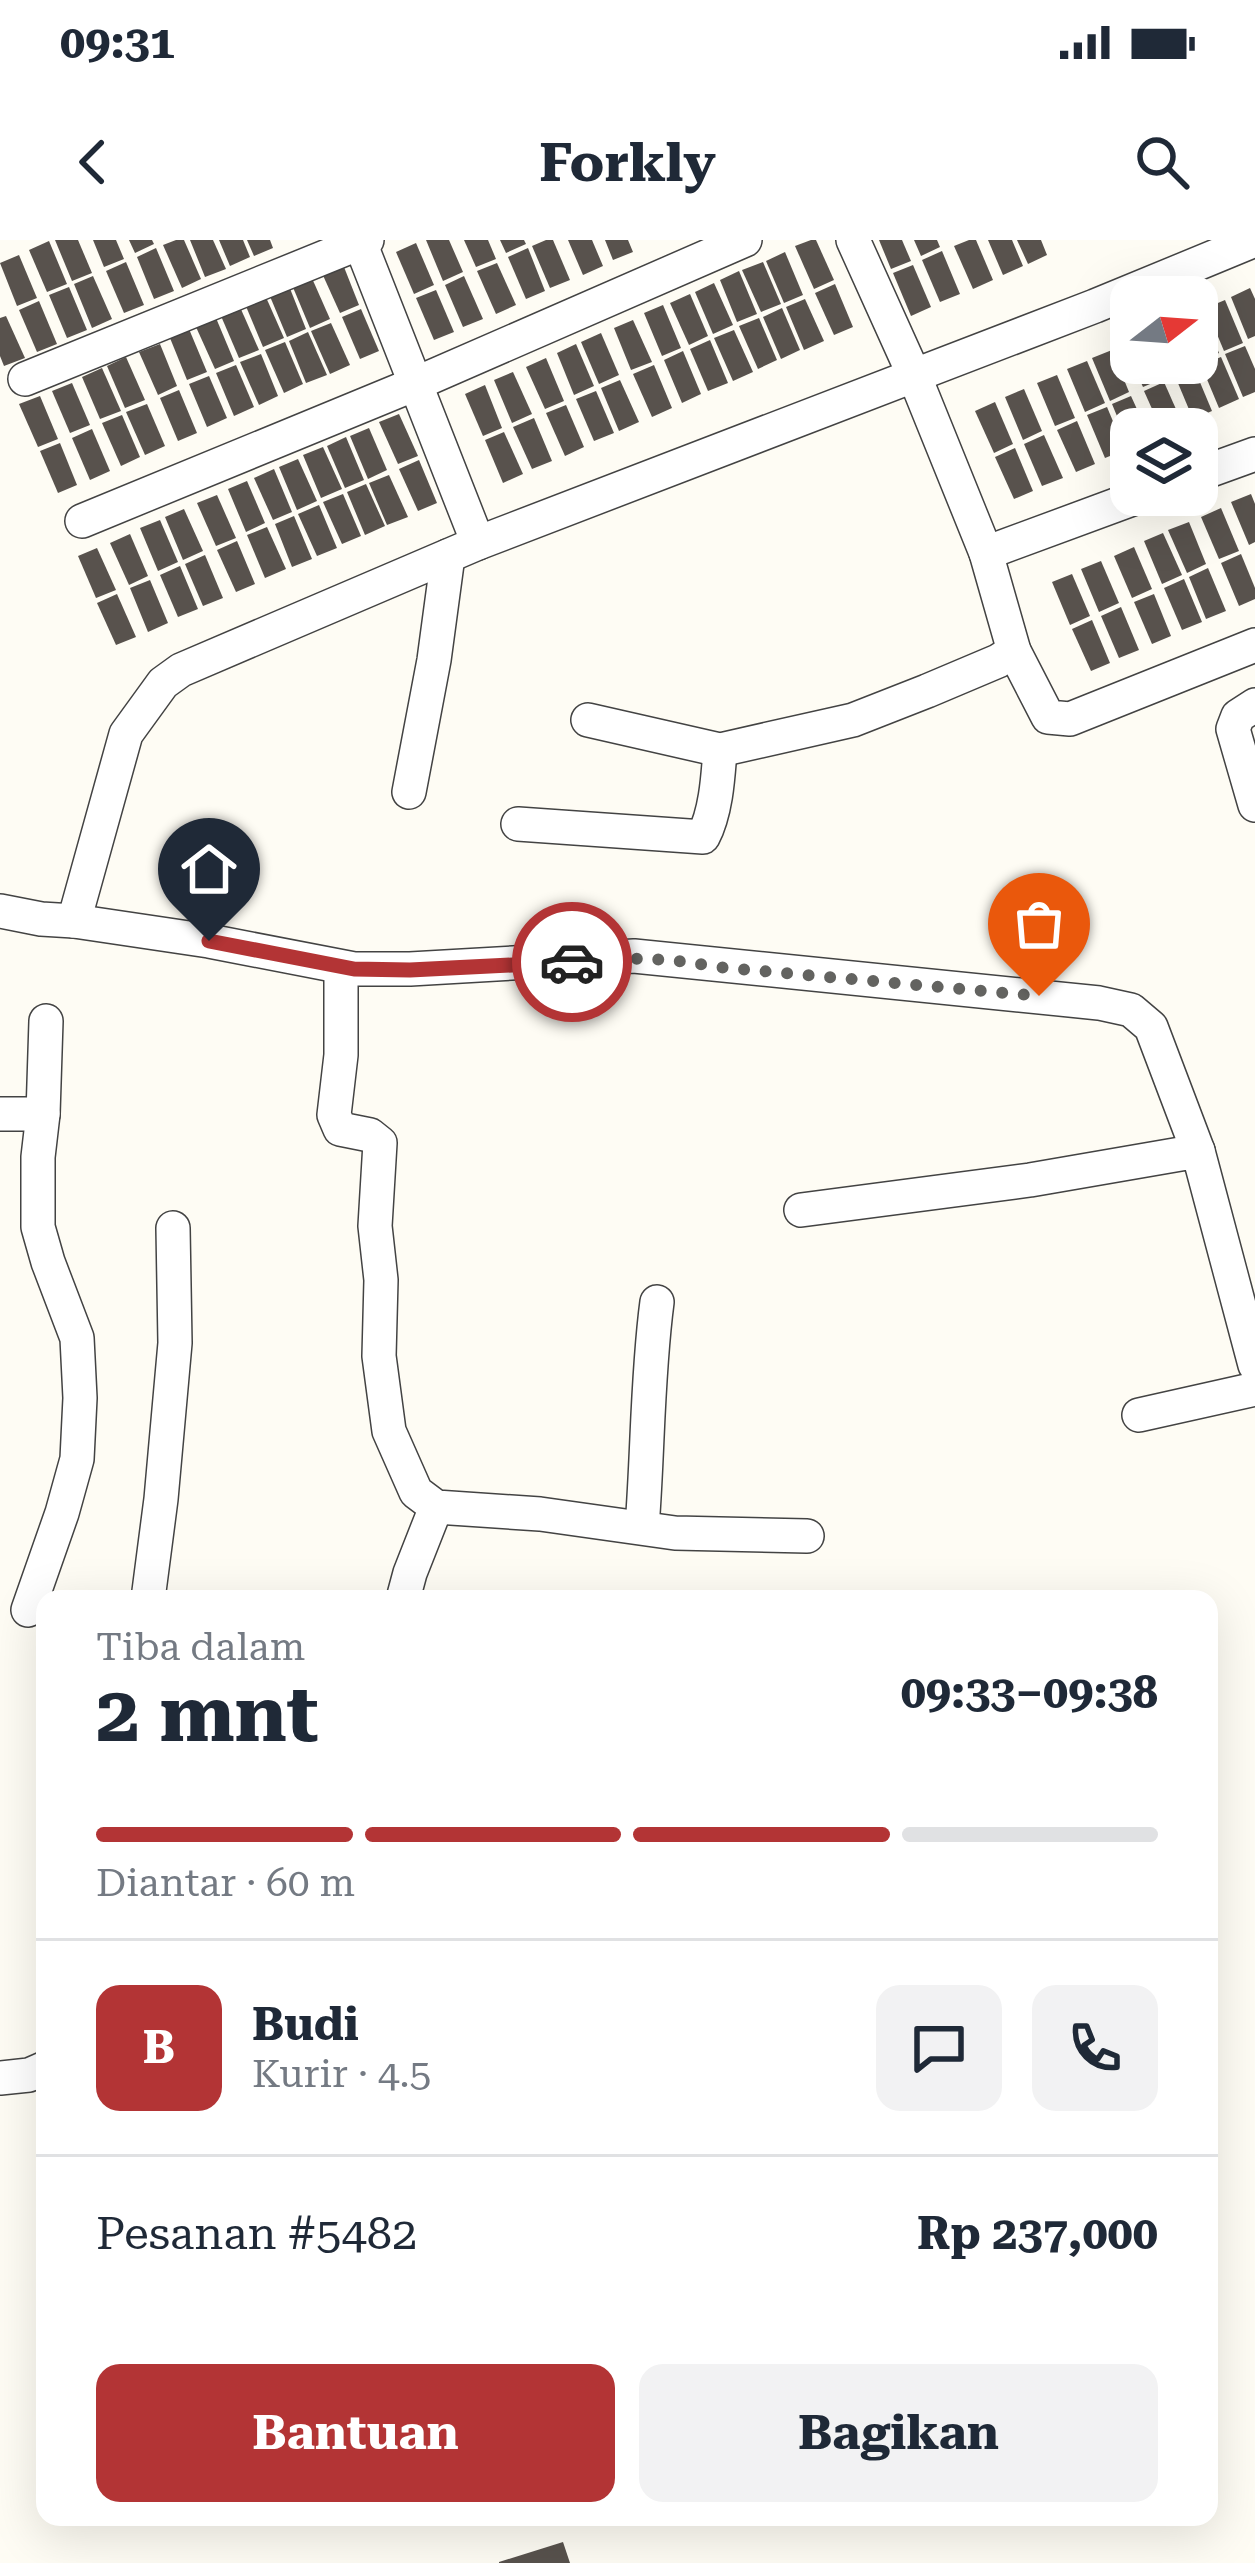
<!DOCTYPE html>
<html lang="id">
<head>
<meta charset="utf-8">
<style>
	:root { --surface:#fff; --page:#f2f2f3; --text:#1f2937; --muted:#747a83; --line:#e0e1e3; --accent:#b33435 }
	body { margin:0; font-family:"Roboto Serif",serif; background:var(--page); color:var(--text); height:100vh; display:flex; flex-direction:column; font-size:45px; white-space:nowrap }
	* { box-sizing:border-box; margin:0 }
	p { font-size:39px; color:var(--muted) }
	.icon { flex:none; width:66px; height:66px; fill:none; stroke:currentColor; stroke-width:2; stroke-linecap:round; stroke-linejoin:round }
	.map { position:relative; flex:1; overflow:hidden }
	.sheet { position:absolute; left:36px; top:1350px; width:1182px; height:936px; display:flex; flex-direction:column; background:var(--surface); border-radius:24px; box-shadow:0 12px 48px #0002 }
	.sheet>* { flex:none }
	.needle { width:78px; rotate:73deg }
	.controls { position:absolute; left:1110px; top:36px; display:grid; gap:24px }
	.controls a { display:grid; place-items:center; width:108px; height:108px; border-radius:24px; background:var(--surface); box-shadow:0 12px 48px #0002; font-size:60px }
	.pin { position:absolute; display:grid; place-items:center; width:102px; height:102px; color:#fff; margin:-123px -51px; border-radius:50% 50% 50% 0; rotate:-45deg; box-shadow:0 0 12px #0007 }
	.pin .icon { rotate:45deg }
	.courier { position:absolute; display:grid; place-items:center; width:120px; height:120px; margin:-60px; border:9px solid #b33435; border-radius:50%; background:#fff; color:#222; box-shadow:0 3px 15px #0007 }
	.summary em { font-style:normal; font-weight:700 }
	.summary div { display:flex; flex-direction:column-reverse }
	.summary { display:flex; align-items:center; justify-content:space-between; height:204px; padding:0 60px }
	h1 { font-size:78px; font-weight:700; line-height:90px }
	.bar { display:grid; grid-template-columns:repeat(4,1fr); gap:18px 12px; align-content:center; height:144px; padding:0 60px }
	.bar i { height:15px; border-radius:9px; background:var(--line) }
	.bar .current { background:var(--accent) }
	.bar p { grid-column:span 4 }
	.line { display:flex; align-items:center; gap:30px; padding:0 60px; border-top:3px solid var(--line) }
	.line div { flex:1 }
	.round { display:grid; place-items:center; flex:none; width:126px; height:126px; border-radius:24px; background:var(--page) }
	.button { display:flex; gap:24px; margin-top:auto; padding:24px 60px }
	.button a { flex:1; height:138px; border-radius:24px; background:var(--accent); color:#fff; font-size:48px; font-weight:700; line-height:138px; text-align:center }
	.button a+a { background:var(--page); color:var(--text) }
	.status { display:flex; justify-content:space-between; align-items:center; height:84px; padding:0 60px; background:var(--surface); direction:ltr }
	.status svg { height:33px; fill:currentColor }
	header { display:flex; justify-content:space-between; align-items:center; height:156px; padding:0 60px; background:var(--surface); font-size:54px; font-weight:700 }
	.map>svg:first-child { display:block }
</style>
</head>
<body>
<div class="status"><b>09:31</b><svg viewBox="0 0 49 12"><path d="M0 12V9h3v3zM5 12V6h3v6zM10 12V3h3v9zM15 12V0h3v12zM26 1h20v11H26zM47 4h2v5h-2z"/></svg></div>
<header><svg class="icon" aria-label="back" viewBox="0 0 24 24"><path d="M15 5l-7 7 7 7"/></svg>Forkly<svg class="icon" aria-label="search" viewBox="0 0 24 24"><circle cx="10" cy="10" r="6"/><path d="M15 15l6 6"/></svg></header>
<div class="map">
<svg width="1255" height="2323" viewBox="0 0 1255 2323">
	<rect width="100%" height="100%" fill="#fefcf4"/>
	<g fill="#58524d">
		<polygon points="55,0 78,0 92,33 72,41"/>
		<polygon points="93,0 116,0 124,19 104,27"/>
		<polygon points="129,0 152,0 154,4 135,13"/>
		<polygon points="176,0 184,0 201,39 182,48 163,5"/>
		<polygon points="190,0 213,0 226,29 205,37"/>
		<polygon points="219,0 243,0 250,17 230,26"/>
		<polygon points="247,0 270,0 273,8 254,16"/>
		<polygon points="426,0 449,0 463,32 443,41"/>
		<polygon points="464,0 488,0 496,19 476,27"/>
		<polygon points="500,0 524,0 526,4 506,13"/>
		<polygon points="546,0 553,0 570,40 550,48 532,6"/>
		<polygon points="568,0 592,0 603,26 583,35"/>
		<polygon points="605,0 628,0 633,12 613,20"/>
		<polygon points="811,0 816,0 834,40 814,49 795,6"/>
		<polygon points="879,0 902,0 911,21 891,29"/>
		<polygon points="914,0 937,0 940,7 921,16"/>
		<polygon points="969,0 976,0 993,40 973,49 954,6"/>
		<polygon points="988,0 1012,0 1023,26 1003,35"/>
		<polygon points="1017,0 1041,0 1047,15 1028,24"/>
		<polygon points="49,1 67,44 47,52 29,10"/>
		<polygon points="416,3 434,45 414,54 396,12"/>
		<polygon points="156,8 174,51 154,59 137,17"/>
		<polygon points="528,8 545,51 526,59 508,17"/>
		<polygon points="942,11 960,54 940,62 922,20"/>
		<polygon points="785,12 803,55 784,63 766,21"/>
		<polygon points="19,15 37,58 17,66 0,23"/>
		<polygon points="126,22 144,65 124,73 106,31"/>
		<polygon points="342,22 359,65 340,73 321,31"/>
		<polygon points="763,22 781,64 761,72 742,30"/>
		<polygon points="497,23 516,65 496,74 477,31"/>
		<polygon points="913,25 931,67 911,76 893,33"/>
		<polygon points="739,31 757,74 737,82 720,40"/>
		<polygon points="93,36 112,79 92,88 74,44"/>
		<polygon points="311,36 330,79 310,88 292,45"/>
		<polygon points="464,36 483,79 463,87 445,45"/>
		<polygon points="714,43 733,85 713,94 695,52"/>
		<polygon points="835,44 853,87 834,95 815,53"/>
		<polygon points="289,46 306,89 287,97 269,54"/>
		<polygon points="69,47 87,90 67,98 49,55"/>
		<polygon points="1250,48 1255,59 1255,96 1248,99 1231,57"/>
		<polygon points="436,50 454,92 434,100 416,58"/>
		<polygon points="690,54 708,96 689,105 670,63"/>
		<polygon points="265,55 284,98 263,107 245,64"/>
		<polygon points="805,59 824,101 804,110 786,67"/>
		<polygon points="1225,60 1243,103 1224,111 1206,68"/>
		<polygon points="39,61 57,104 37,112 19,70"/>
		<polygon points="663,65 681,108 662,116 644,73"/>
		<polygon points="240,67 259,110 239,118 221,76"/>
		<polygon points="782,68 800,110 781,119 763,77"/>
		<polygon points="361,69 379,111 360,119 342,77"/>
		<polygon points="1201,70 1219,113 1199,122 1197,72"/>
		<polygon points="6,76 25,118 4,126 0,116 0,78"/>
		<polygon points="216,78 234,121 215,129 196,87"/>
		<polygon points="759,78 777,120 758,129 739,86"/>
		<polygon points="633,80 652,122 631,130 614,88"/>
		<polygon points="331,83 350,125 330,134 311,91"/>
		<polygon points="189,89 207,132 187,140 170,98"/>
		<polygon points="734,90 753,132 733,141 714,98"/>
		<polygon points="308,92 327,135 306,143 289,101"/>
		<polygon points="601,93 619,135 599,144 581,102"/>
		<polygon points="710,100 728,143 708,151 690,109"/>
		<polygon points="285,102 303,144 284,153 265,110"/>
		<polygon points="160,104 177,146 158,155 139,112"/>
		<polygon points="576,104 594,146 574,155 557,113"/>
		<polygon points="1245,106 1255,129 1255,152 1243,157 1225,114"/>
		<polygon points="1112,110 1129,152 1110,161 1092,118"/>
		<polygon points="683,111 701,154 682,163 664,120"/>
		<polygon points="261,114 278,156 259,165 240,122"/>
		<polygon points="126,117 145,160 125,168 107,126"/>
		<polygon points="1221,117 1239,159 1219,168 1201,125"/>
		<polygon points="546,118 564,161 545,169 526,127"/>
		<polygon points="1087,121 1105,163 1085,172 1067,129"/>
		<polygon points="1132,123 1156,123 1162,139 1143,147"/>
		<polygon points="236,125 254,167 234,176 216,133"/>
		<polygon points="654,125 672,168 652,177 633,134"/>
		<polygon points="102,128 121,171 100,179 82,137"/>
		<polygon points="1194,128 1212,171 1193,179 1175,136"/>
		<polygon points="513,132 532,174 512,183 494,140"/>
		<polygon points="1057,135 1075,178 1055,186 1037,143"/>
		<polygon points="209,136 227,178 207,187 189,144"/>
		<polygon points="620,140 639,182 619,191 601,148"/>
		<polygon points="1164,142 1183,185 1173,189 1161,189 1144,151"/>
		<polygon points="72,143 90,185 70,193 52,151"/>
		<polygon points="485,145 502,188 483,196 465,154"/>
		<polygon points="1024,149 1042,191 1023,200 1005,157"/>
		<polygon points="179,150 197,193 178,201 160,158"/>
		<polygon points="596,151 614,193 594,201 576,159"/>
		<polygon points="40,156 58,199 38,207 19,164"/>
		<polygon points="1131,156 1146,189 1131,189 1131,210 1112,164"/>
		<polygon points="995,162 1013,204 994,213 975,171"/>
		<polygon points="147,164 165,206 145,215 126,172"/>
		<polygon points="566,165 584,207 565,216 546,173"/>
		<polygon points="1107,167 1125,210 1105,218 1087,175"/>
		<polygon points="399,174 418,216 398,224 379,182"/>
		<polygon points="122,175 140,217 121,226 102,183"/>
		<polygon points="534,178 552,221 532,229 513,187"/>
		<polygon points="1077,181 1095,224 1076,232 1057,190"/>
		<polygon points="369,188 387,230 368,239 350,196"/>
		<polygon points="92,189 110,231 90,240 72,198"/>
		<polygon points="504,192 523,234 503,243 485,200"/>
		<polygon points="1044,195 1063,238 1042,246 1024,204"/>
		<polygon points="346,197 364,240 345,248 327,206"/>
		<polygon points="60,203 77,245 58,253 40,211"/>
		<polygon points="323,207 342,249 321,258 303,215"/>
		<polygon points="1015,208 1033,251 1014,259 995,217"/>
		<polygon points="298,219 317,261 297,270 279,227"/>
		<polygon points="419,220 437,263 418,271 399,229"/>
		<polygon points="274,229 292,272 273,280 254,238"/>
		<polygon points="389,235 408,277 387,285 369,243"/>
		<polygon points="247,241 265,283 246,292 228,249"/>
		<polygon points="366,244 385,286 365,295 347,252"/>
		<polygon points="343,254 361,296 342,304 323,262"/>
		<polygon points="1251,254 1255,264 1255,302 1249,305 1231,262"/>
		<polygon points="217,255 236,298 216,306 197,263"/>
		<polygon points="319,265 337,308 317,316 298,274"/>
		<polygon points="1221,268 1239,311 1219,319 1201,277"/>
		<polygon points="184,269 203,311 183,320 165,277"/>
		<polygon points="294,276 312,319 292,327 275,284"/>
		<polygon points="160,280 178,322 158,331 140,288"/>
		<polygon points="1189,282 1206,324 1187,333 1168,290"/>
		<polygon points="267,287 286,329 265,338 247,295"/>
		<polygon points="1163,293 1182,335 1162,344 1144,301"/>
		<polygon points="130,294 148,336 129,345 110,303"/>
		<polygon points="237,301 255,344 236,352 217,310"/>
		<polygon points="1134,307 1152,349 1132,358 1114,316"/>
		<polygon points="97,308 116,350 96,358 78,316"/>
		<polygon points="1241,314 1255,348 1255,359 1239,366 1221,323"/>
		<polygon points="205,315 223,358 203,366 185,324"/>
		<polygon points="1101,321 1119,363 1099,372 1081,329"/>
		<polygon points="180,326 198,369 178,377 160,335"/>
		<polygon points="1208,328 1226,371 1206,379 1189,337"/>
		<polygon points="1072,334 1090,376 1070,385 1052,342"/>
		<polygon points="1184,339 1202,382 1182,390 1164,348"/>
		<polygon points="150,340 168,383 148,392 130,348"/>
		<polygon points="117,354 136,397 116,405 97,363"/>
		<polygon points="1154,354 1171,396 1152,404 1134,362"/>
		<polygon points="1121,367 1139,410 1119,418 1101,376"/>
		<polygon points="1092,380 1110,423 1091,431 1072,389"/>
		<polygon points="563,2302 570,2323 499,2323 499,2322"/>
	</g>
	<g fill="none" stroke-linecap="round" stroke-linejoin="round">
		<defs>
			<g id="minor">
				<polyline points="359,0 478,303"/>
				<polyline points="853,0 914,135 986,313 1014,411 1048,477 1070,479 1255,405"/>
				<polyline points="25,139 367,0"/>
				<polyline points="1197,235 1255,214"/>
				<polyline points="82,281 415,144 745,0"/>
				<polyline points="986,313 1143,255"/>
				<polyline points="1255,465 1238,476 1233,489 1255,565"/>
				<polyline points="588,480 720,510 853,480 927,451 998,421 1014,411"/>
				<polyline points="409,552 434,420 448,316"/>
				<path d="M518 584 703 597C716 572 718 538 720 510"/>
				<polyline points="0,671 41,679 74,681 209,701 354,729 410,729 634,716 1099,763 1131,770 1151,787 1198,911"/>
				<polyline points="74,681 126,494 163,443 181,430 478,303 1095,66 1255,0"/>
				<polyline points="341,728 341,815 334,875 340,889 370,895 380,903 375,986 381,1040 379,1116 389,1191 416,1252 436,1267 540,1274 675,1293 807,1296"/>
				<polyline points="0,874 43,874"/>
				<polyline points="801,970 1030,940 1198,911 1255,1125"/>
				<polyline points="1139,1175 1255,1149"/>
				<path d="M642 1287C648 1212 647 1137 657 1062"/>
				<polyline points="148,1359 161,1259 175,1103 173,988"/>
				<polyline points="403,1359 410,1333 436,1267"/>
				<polyline points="28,1370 62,1273 77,1219 80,1158 77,1098 48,1022 38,987 38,917 43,874 46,781"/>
				<polyline points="0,1838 29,1835 45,1828"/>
			</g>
		</defs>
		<use href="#minor" stroke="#434343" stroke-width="36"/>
		<use href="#minor" stroke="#fff" stroke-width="33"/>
	</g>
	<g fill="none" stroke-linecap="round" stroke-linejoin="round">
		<path stroke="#636360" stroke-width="12" stroke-dasharray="0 21.6" d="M572 722C626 717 663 717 717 727L1039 756"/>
		<polyline stroke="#b33435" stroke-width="15" points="209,701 354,729 410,730 572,722"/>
	</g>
</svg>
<div class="controls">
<a><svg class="needle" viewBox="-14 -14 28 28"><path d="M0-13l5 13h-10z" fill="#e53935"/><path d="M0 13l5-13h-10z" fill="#747a83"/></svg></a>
<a><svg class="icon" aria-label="layers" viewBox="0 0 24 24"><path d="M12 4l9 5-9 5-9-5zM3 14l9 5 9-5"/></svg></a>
</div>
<div class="pin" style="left:1039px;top:756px;background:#ea580c"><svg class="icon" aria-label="bag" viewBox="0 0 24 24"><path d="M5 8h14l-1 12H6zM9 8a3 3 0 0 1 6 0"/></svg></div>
<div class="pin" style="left:209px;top:701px;background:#1f2937"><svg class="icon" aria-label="home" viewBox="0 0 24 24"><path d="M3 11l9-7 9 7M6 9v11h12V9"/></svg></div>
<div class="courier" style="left:572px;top:722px"><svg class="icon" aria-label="car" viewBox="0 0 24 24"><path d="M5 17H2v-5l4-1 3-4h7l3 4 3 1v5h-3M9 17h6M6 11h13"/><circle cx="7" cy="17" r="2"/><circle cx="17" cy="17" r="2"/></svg></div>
<section class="sheet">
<div class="summary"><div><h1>2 mnt</h1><p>Tiba dalam</p></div><em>09:33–09:38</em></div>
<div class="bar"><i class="current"></i><i class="current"></i><i class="current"></i><i></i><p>Diantar · 60 m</p></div>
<div class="line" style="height:216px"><b class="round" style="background:var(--accent);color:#fff">B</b><div><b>Budi</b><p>Kurir · 4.5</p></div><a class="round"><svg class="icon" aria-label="chat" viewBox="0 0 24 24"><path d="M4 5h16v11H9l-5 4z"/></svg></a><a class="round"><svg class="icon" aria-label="phone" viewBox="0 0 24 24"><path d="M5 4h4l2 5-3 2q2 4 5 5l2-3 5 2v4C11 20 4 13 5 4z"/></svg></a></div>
<div class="line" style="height:156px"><div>Pesanan #5482</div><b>Rp 237,000</b></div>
<div class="button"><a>Bantuan</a><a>Bagikan</a></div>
</section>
</div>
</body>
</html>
